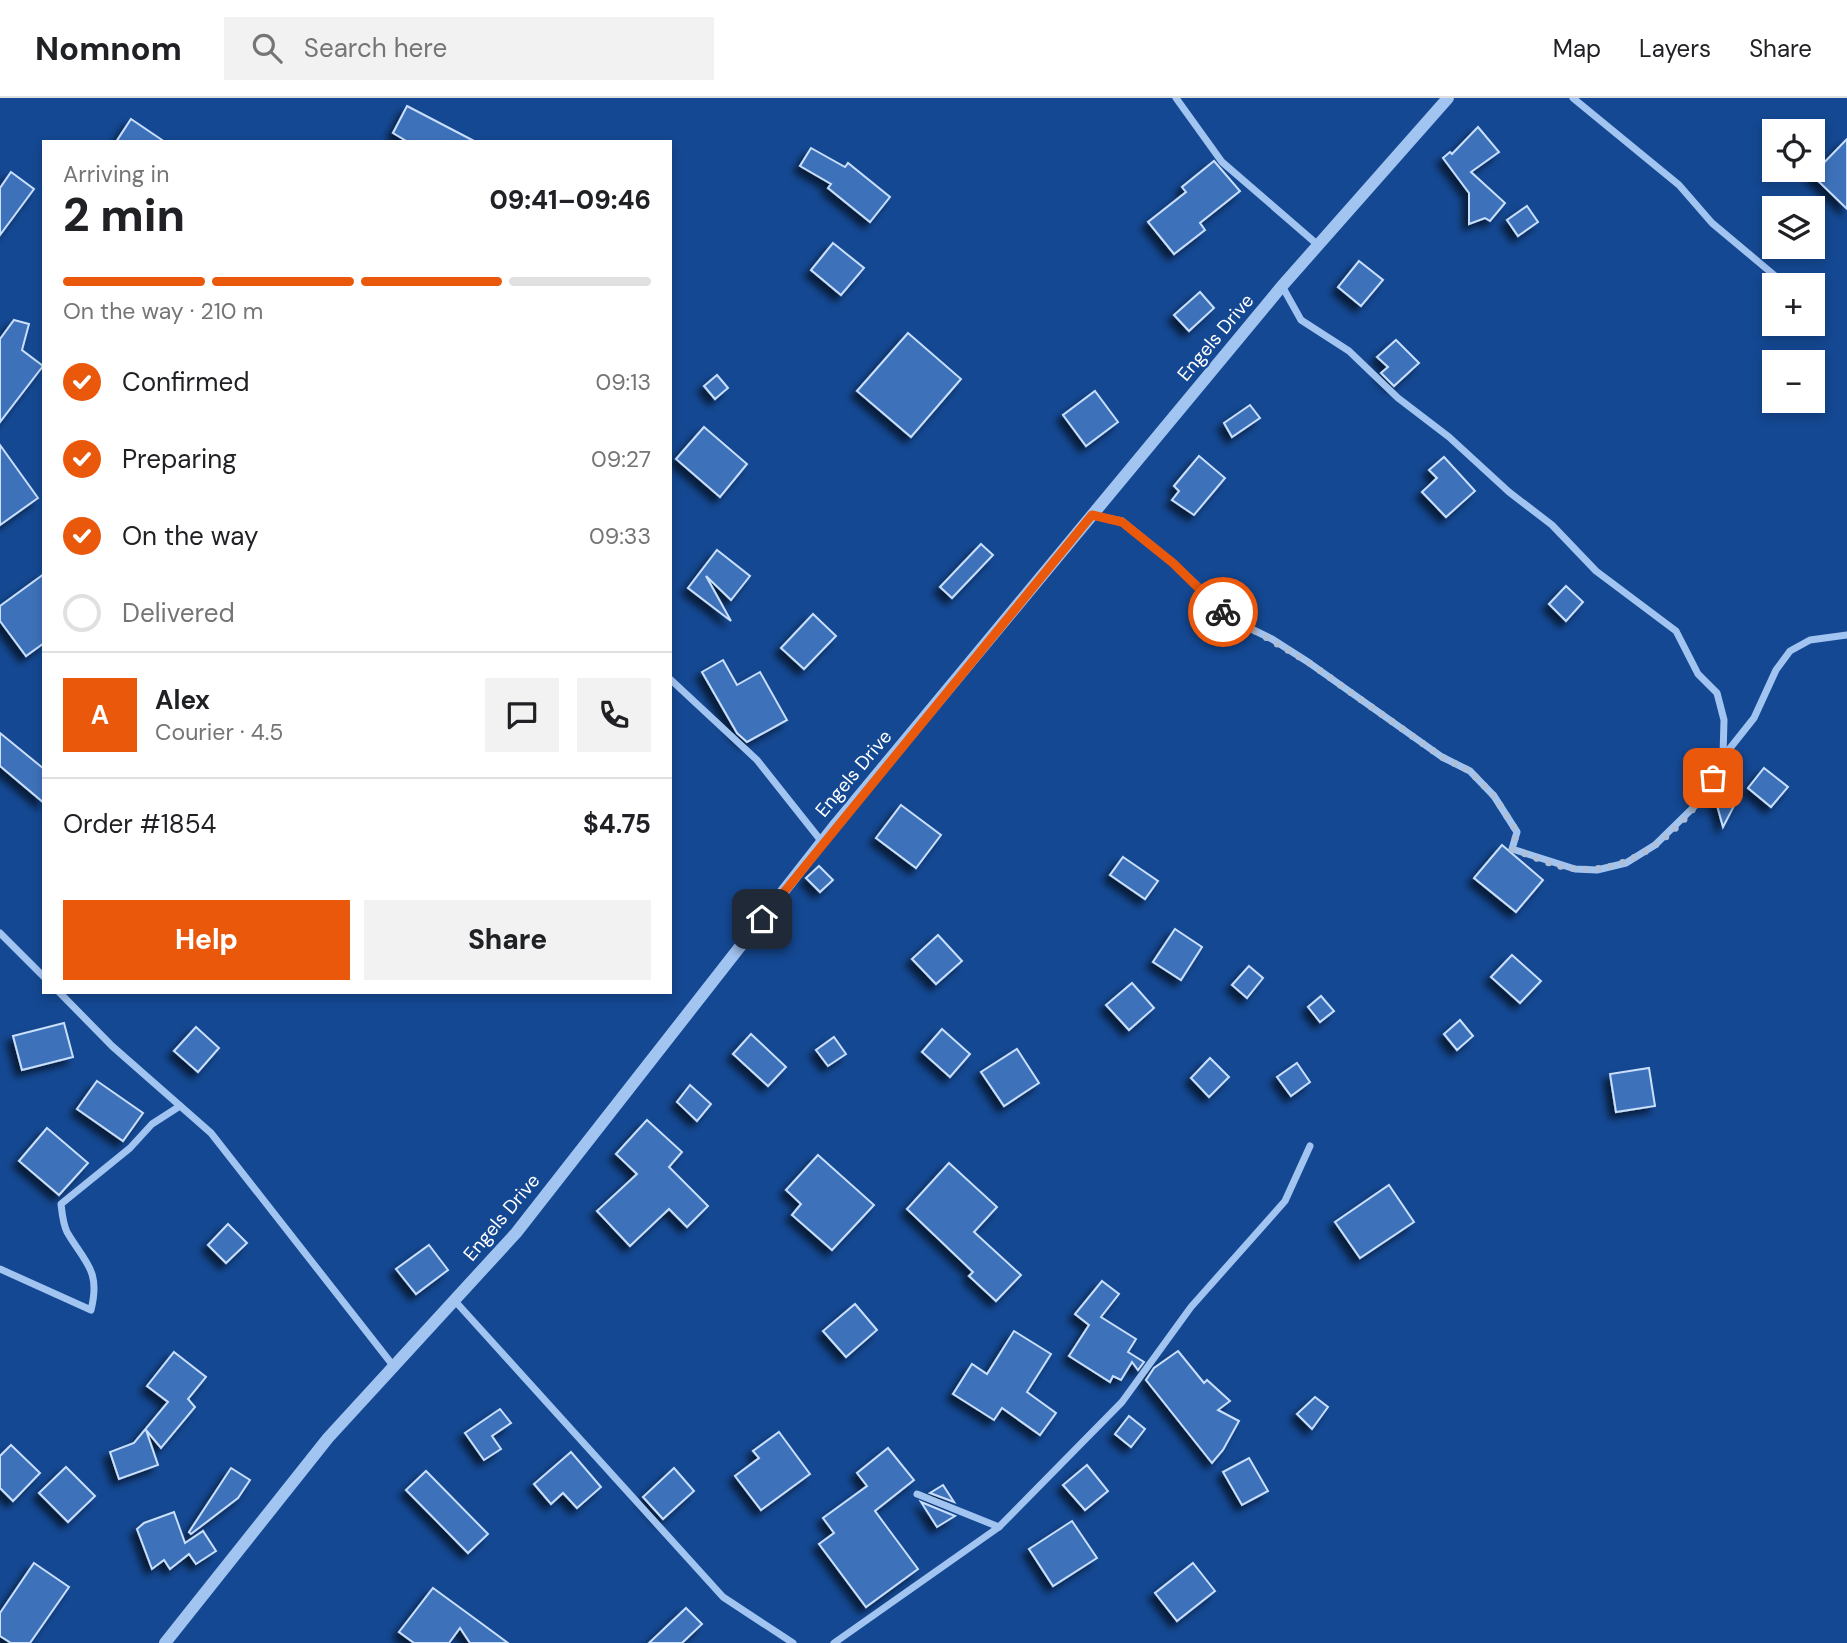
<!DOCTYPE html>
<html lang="en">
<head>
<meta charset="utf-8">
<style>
	:root { --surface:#fff; --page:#f2f2f2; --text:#202124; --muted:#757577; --line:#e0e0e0; --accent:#ea580c }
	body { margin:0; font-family:"DM Sans",sans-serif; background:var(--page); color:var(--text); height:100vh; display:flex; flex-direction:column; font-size:26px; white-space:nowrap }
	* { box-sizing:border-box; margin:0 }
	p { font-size:23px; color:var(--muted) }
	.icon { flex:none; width:38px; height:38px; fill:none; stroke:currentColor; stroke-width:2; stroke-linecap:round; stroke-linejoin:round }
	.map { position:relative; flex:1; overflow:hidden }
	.sheet { position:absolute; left:42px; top:42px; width:630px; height:854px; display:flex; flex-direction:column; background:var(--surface); border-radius:0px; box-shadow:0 4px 10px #0003 }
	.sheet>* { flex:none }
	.buttons { position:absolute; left:1762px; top:21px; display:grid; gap:14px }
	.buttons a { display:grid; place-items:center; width:63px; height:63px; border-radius:0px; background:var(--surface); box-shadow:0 4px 10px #0003; font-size:35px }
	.pin { position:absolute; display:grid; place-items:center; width:60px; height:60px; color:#fff; margin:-30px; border-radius:14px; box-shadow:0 4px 10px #0006 }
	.courier { position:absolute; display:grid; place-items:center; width:70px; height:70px; margin:-35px; border:5px solid #ea580c; border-radius:50%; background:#fff; color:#222; box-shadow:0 2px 9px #0007 }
	.head em { font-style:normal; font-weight:800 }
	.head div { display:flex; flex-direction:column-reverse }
	.head { display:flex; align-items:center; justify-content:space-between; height:119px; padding:0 21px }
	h1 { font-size:46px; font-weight:800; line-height:52px }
	.bar { display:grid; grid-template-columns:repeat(4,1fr); gap:10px 7px; align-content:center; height:84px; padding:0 21px }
	.bar i { height:9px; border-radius:5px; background:var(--line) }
	.bar .selected { background:var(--accent) }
	.bar p { grid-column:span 4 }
	.line { display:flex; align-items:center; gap:18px; padding:0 21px; border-top:2px solid var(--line) }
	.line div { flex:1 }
	.round { display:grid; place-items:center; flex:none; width:74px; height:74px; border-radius:0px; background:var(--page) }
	ol { padding:0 21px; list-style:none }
	li { display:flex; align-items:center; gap:21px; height:77px }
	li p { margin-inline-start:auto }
	li .icon { padding:7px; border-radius:50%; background:var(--accent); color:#fff; stroke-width:4 }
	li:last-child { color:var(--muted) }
	li i { width:38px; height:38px; border:4px solid var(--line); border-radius:50% }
	.primary-button { display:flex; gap:14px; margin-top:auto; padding:14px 21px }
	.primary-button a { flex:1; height:80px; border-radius:0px; background:var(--accent); color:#fff; font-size:28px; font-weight:800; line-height:80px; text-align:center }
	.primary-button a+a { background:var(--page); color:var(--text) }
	header { display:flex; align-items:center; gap:42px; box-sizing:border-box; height:98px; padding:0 35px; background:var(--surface); border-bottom:2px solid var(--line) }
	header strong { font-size:33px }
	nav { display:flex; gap:38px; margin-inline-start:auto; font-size:24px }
	.search { width:490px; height:63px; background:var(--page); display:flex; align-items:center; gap:18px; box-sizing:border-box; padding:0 24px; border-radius:0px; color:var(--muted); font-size:26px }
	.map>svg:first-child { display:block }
</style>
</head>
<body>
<header>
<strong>Nomnom</strong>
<div class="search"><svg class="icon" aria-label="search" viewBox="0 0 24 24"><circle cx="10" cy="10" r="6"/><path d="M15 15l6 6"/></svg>Search here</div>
<nav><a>Map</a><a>Layers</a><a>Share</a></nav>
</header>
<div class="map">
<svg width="1847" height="1545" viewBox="0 0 1847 1545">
	<defs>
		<filter id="shadow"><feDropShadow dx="-6" dy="6" stdDeviation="3.5" flood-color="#0009"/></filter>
	</defs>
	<rect width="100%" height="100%" fill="#144892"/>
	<g fill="#3d72ba" stroke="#c9dffc" stroke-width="2" filter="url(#shadow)">
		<polygon points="407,8 476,44 408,44 393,35"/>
		<polygon points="131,21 165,44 116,44"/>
		<polygon points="1478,29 1499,54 1471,74 1505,105 1490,123 1485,120 1469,126 1469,95 1443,60 1450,54 1452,56"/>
		<polygon points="1847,41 1847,111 1812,77"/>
		<polygon points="811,50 845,69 848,65 890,99 870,124 828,90 831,86 800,68"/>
		<polygon points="1214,63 1240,93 1200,125 1205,132 1174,156 1148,124 1186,94 1182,89"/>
		<polygon points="11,74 34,91 0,137 0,90"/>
		<polygon points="1527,108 1538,124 1518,138 1507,122"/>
		<polygon points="833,145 864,170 841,197 811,172"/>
		<polygon points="1359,163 1383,182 1361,208 1338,189"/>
		<polygon points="1200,194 1214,210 1189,233 1174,217"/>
		<polygon points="14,222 29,226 22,252 43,268 0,324 0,241"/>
		<polygon points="908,235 961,281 911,339 857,293"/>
		<polygon points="1396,242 1419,265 1394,288 1381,275 1388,269 1377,259"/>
		<polygon points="717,277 728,290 715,301 704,288"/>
		<polygon points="1095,293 1118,324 1086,348 1063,317"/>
		<polygon points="1250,307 1260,320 1232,339 1224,325"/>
		<polygon points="704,329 747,366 720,399 676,361"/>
		<polygon points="0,347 38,400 0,427"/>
		<polygon points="1199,358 1225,380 1194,417 1172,402 1179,393 1174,388"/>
		<polygon points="1444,359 1475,393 1446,419 1422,394 1437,380 1429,372"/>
		<polygon points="981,446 993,457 952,500 940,489"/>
		<polygon points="717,452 750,478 731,502 706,478 731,523 688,490"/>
		<polygon points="44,476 44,545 26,558 0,523 0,508"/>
		<polygon points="1566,488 1583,504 1566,523 1549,506"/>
		<polygon points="813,516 836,538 804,571 781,550"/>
		<polygon points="723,562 737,587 760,574 787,622 747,644 737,635 702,574"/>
		<polygon points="0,635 44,671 44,705 0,668"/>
		<polygon points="1764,670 1788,689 1771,709 1748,690"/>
		<polygon points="1728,679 1735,706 1723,729 1715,700"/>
		<polygon points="901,707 941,737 916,770 876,740"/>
		<polygon points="1502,747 1543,782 1516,814 1474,780"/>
		<polygon points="1123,759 1158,783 1145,801 1110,777"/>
		<polygon points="819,768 833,782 820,794 806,780"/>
		<polygon points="1175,831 1202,849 1181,882 1153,864"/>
		<polygon points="938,837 962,863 936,886 912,861"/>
		<polygon points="1512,857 1541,883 1520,905 1491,879"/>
		<polygon points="1249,868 1263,880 1247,900 1232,887"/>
		<polygon points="1132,885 1154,910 1129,932 1106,907"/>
		<polygon points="1321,898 1334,913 1320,924 1308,909"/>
		<polygon points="1460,922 1473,938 1457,952 1444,936"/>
		<polygon points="64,925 73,959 22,972 13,938"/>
		<polygon points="196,929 219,950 198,974 174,953"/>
		<polygon points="942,931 970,956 950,979 922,954"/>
		<polygon points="751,936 786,969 768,988 733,956"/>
		<polygon points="834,939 846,956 828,968 816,952"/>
		<polygon points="1017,951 1039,985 1004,1008 981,974"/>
		<polygon points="1210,960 1229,979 1209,999 1191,980"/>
		<polygon points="1297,965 1310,984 1291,998 1277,979"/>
		<polygon points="1649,970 1655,1008 1616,1014 1610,976"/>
		<polygon points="97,983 143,1015 123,1043 77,1011"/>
		<polygon points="690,987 711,1006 697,1023 677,1004"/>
		<polygon points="647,1022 682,1054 669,1069 708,1108 687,1129 669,1111 630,1148 597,1113 637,1076 616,1056"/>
		<polygon points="47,1030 88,1065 59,1097 19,1063"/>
		<polygon points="818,1057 874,1107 832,1152 792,1117 801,1106 786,1092"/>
		<polygon points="949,1065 997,1109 974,1134 1021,1177 996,1203 969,1178 973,1174 907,1111"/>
		<polygon points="1389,1087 1414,1124 1360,1160 1335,1124"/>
		<polygon points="228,1126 247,1145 226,1165 208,1147"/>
		<polygon points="429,1147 448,1172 416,1196 396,1171"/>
		<polygon points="1102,1183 1119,1196 1101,1219 1136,1241 1128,1254 1144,1264 1138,1272 1132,1264 1121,1282 1113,1278 1110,1284 1069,1258 1089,1227 1075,1216"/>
		<polygon points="855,1206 877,1232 846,1259 823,1233"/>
		<polygon points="1014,1233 1051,1256 1027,1294 1056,1315 1040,1337 1002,1310 994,1322 953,1296 972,1266 987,1276"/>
		<polygon points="1178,1253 1204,1285 1207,1282 1230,1303 1218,1312 1239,1323 1223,1352 1212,1365 1146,1282 1154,1270"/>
		<polygon points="174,1254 206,1279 188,1301 195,1309 161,1350 146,1332 158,1367 119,1381 110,1354 134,1345 168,1304 147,1288"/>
		<polygon points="1315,1299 1328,1309 1312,1331 1297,1316"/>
		<polygon points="500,1311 511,1325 492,1338 501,1351 484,1362 465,1335"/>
		<polygon points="1129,1318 1145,1331 1131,1349 1115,1336"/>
		<polygon points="779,1334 810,1376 761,1412 735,1378 759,1360 753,1353"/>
		<polygon points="11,1347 40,1375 13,1403 0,1390 0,1358"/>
		<polygon points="888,1350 914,1382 875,1413 918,1471 866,1509 819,1446 834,1435 823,1420 867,1388 857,1375"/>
		<polygon points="571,1354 601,1389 577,1410 563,1395 551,1406 534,1386"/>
		<polygon points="1249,1360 1268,1393 1242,1407 1223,1374"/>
		<polygon points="1087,1367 1108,1393 1085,1412 1063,1387"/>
		<polygon points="66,1369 95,1398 68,1424 39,1395"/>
		<polygon points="231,1370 250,1382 238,1400 191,1436 189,1434"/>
		<polygon points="674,1370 694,1393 663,1421 643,1399"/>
		<polygon points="426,1373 488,1436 468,1455 406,1392"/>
		<polygon points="943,1387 954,1404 930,1395"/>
		<polygon points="921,1404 955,1418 937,1429"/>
		<polygon points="174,1414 185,1445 203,1433 216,1453 196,1466 189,1456 170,1471 164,1462 152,1471 137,1431 144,1425"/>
		<polygon points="1072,1423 1097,1460 1053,1488 1029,1451"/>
		<polygon points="34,1465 69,1489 30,1545 11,1545 0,1538 0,1515"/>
		<polygon points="1193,1465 1215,1493 1177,1523 1155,1495"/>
		<polygon points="433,1490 470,1517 508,1545 470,1545 460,1530 449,1545 414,1545 399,1534"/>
		<polygon points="686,1510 702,1526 682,1545 649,1545"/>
	</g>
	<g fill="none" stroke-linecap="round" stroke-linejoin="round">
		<g stroke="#a2c4f1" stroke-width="7">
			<polyline points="1176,0 1222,64 1318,147"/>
			<polyline points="1573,0 1679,87 1712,125 1786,187"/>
			<polyline points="1282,188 1301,222 1349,253 1398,300 1449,339 1509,394 1552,427 1596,473 1676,533 1698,576 1717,595 1724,622 1723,658"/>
			<polyline points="1092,417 1122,423 1173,465 1237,524 1272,541 1308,564 1442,659 1470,673 1494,698 1517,734 1512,751 1575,771 1597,772 1626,765 1655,747 1702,701 1723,659 1754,620 1776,572 1790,553 1810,542 1847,537"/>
			<polyline points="670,581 757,662 822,744"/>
			<polyline points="0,835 44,879"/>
			<polyline points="59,894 112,948 211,1035 395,1270"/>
			<path d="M0 1171 91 1212C101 1172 85 1165 67 1134 63 1126 62 1115 61 1106L130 1050 152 1026 180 1008"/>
			<polyline points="455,1203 723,1499 793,1545"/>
			<polyline points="917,1396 999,1429"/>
			<polyline points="834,1545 999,1429 1122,1304 1191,1209 1285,1103 1310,1048"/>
		</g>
		<polyline stroke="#a2c4f1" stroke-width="12" points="165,1545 328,1340 516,1135 836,726 1282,188 1448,0"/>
	</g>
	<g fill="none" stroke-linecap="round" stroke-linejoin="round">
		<path stroke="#adbfd9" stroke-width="7" stroke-dasharray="0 12.6" d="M1223 514 1308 564 1442 659 1470 673 1494 698 1517 734 1512 751C1533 758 1556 770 1578 771 1635 776 1689 727 1713 680"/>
		<polyline stroke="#ea580c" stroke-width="9" points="762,821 1092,417 1122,424 1173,465 1223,514"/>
	</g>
	<g text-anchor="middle" stroke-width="5" stroke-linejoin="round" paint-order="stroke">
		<g font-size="19" fill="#fff" stroke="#144892">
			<text transform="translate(1215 239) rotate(-50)" y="7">Engels Drive</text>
			<text transform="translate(853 675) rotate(-50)" y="7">Engels Drive</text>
			<text transform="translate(501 1119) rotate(-50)" y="7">Engels Drive</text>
		</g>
	</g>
</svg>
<div class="buttons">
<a><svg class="icon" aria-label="locate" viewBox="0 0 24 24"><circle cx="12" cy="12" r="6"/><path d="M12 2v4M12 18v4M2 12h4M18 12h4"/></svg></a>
<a><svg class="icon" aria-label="layers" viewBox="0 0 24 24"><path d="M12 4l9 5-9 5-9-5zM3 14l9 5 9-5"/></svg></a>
<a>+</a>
<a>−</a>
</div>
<div class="pin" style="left:1713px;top:680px;background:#ea580c"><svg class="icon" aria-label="bag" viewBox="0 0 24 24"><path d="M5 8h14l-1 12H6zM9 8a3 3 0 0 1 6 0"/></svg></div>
<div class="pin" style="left:762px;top:821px;background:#1f2937"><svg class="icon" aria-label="home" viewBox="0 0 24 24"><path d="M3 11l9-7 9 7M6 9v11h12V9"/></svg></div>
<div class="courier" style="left:1223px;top:514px"><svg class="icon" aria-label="bike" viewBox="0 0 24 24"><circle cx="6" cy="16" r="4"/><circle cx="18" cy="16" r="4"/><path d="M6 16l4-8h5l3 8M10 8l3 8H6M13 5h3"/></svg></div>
<section class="sheet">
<div class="head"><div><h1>2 min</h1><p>Arriving in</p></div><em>09:41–09:46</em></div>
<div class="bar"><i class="selected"></i><i class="selected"></i><i class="selected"></i><i></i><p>On the way · 210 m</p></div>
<ol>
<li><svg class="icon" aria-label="check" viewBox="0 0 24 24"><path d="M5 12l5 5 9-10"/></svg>Confirmed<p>09:13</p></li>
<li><svg class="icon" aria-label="check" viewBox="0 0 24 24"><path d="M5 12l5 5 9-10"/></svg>Preparing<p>09:27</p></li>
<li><svg class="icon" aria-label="check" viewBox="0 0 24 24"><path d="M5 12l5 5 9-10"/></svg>On the way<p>09:33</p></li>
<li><i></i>Delivered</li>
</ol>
<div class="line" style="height:126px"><b class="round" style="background:var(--accent);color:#fff">A</b><div><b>Alex</b><p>Courier · 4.5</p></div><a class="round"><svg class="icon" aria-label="chat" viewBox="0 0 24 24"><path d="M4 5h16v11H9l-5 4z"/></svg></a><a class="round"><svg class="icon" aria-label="phone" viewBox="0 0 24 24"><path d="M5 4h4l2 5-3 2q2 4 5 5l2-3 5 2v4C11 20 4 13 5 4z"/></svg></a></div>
<div class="line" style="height:91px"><div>Order #1854</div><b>$4.75</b></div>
<div class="primary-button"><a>Help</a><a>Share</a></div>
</section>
</div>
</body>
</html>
